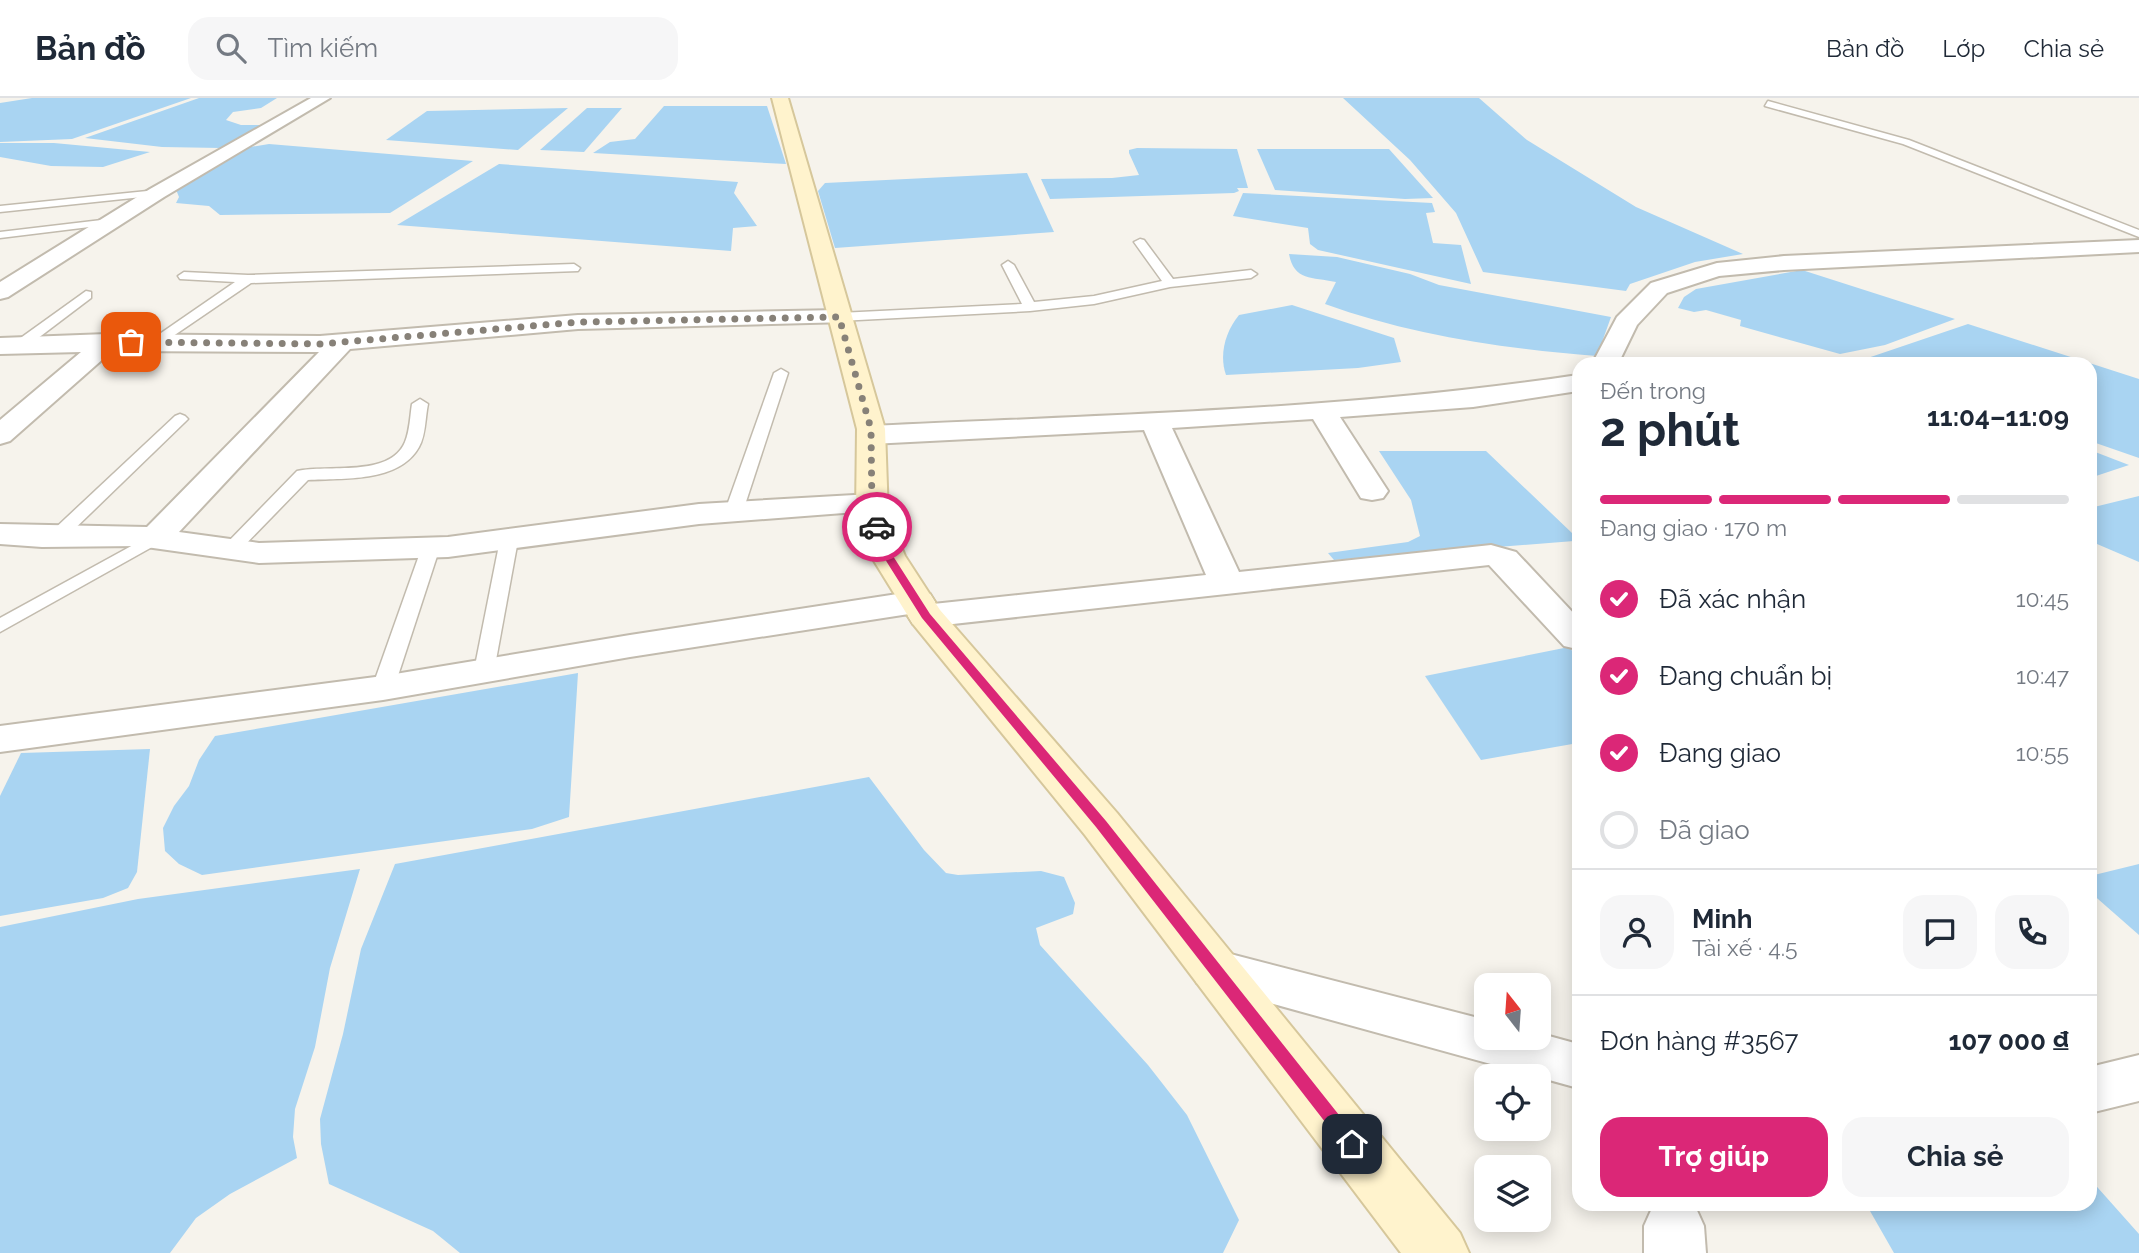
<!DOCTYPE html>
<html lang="vi">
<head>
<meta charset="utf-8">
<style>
	:root { --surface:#fff; --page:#f6f6f7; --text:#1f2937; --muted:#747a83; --line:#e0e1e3; --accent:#db2777 }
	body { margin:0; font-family:Raleway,sans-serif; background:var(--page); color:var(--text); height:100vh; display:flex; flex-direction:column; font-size:26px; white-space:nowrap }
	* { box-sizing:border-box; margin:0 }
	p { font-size:23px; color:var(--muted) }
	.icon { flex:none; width:38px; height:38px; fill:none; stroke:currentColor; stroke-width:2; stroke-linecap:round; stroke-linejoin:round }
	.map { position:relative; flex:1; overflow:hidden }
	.panel { position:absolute; left:1572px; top:259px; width:525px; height:854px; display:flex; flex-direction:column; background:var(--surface); border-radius:21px; box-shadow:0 4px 18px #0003 }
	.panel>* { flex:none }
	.needle { width:46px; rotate:343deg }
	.fabs { position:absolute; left:1474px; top:875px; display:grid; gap:14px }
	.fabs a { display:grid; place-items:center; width:77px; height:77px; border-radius:14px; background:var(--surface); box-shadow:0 4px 18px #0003; font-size:35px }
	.pin { position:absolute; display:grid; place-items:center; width:60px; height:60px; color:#fff; margin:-30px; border-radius:14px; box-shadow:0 4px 10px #0006 }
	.courier { position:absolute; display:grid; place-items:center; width:70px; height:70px; margin:-35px; border:5px solid #db2777; border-radius:50%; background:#fff; color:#222; box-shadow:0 2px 9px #0007 }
	.head em { font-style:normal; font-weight:700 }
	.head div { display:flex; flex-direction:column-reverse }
	.head { display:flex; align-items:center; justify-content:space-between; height:119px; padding:0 28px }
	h1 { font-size:46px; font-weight:700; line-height:52px }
	.bar { display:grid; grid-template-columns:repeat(4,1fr); gap:10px 7px; align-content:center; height:84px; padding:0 28px }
	.bar i { height:9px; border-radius:5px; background:var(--line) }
	.bar .current { background:var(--accent) }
	.bar p { grid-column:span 4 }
	.line { display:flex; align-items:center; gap:18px; padding:0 28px; border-top:2px solid var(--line) }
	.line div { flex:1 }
	.round { display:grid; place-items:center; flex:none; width:74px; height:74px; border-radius:21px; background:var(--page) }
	ol { padding:0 28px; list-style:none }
	li { display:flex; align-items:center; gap:21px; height:77px }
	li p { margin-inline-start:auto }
	li .icon { padding:7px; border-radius:50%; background:var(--accent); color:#fff; stroke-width:4 }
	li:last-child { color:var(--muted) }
	li i { width:38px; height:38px; border:4px solid var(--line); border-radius:50% }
	.button { display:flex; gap:14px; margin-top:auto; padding:14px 28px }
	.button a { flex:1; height:80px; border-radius:21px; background:var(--accent); color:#fff; font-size:28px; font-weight:700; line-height:80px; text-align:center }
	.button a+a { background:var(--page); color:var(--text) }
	header { display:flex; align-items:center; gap:42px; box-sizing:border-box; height:98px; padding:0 35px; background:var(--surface); border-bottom:2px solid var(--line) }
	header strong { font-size:33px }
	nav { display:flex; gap:38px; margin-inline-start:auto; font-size:24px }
	.search { width:490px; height:63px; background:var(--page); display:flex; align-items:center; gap:18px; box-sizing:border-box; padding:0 24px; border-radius:21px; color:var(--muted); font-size:26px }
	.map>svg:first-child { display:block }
</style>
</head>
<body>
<header>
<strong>Bản đồ</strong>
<div class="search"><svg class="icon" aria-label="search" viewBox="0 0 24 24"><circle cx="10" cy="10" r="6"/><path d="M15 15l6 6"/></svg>Tìm kiếm</div>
<nav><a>Bản đồ</a><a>Lớp</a><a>Chia sẻ</a></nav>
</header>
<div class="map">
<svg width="2139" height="1155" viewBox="0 0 2139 1155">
	<rect width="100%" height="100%" fill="#f6f3ec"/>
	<g fill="#a9d4f2">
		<polygon points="32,0 191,0 72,41 0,44 0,5"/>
		<polygon points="199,0 277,0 261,10 233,14 226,22 241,27 263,27 221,50 162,49 85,40"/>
		<polygon points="1343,0 1479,0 1527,42 1636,109 1743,156 1695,164 1630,186 1626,193 1483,174 1456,115 1410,62"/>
		<polygon points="664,8 767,8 786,66 593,55 610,44 635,41"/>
		<polygon points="568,10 518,52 386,42 427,13"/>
		<polygon points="587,10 622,10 584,54 540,52"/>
		<polygon points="0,45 54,45 150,54 103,69 51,68 0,59"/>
		<polygon points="269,46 473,63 390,115 220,117 209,108 176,105 179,99 175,89 244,50"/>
		<polygon points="1137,50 1237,51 1248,90 1237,90 1239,93 1234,95 1050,101 1041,81 1112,80 1139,77 1129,55 1129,52"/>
		<polygon points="1257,51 1389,51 1433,100 1405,101 1275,92"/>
		<polygon points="499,66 738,84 734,95 757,128 733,130 731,153 397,127"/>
		<polygon points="1027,75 1054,134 835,150 818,93 825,85"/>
		<polygon points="1243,95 1432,105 1435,114 1426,115 1433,145 1461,147 1471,186 1318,152 1310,146 1308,130 1233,118"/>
		<path d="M1289 156 1337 159 1410 176 1439 187 1611 219 1597 258C1506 251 1410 237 1325 206L1336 184C1312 179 1294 183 1289 156Z"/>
		<polygon points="1802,172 1955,221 1885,247 1840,256 1740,228 1741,222 1706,212 1694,214 1678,210 1684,199 1696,191"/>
		<path d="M1292 207 1394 240 1401 264 1358 270 1226 277C1219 257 1225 234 1239 217Z"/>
		<polygon points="1968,226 2139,281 2139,360 2090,343 2090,266 1850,266"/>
		<polygon points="2090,352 2129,367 2090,380"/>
		<polygon points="1379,353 1486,353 1572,435 1574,443 1334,462 1328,455 1408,444 1420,438 1411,402"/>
		<polygon points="2139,398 2139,464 2090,443 2090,410"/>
		<polygon points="1569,549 1578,560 1578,645 1481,662 1425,578"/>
		<polygon points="578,575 569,719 532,731 202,777 179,766 165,753 163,730 174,708 189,688 199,662 215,638"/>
		<polygon points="150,651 137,774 128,790 103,800 0,818 0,698 21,655"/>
		<polygon points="869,679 924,752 946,775 958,777 1041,773 1064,779 1075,805 1073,816 1036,830 1040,847 1148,967 1187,1017 1239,1122 1223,1155 460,1155 433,1133 329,1086 321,1046 320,1021 343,936 361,851 395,766"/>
		<polygon points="2139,766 2139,837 2090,794 2090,778"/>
		<polygon points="360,771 330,870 315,949 295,1011 293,1039 297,1060 230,1096 196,1120 170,1155 0,1155 0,829 138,801"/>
		<polygon points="2090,1081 2139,1136 2139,1155 1894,1155 1866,1106 2090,1106"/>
	</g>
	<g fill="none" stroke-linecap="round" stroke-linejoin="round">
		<defs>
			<g id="lane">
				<polygon points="1768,3 1909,42 2139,132 2139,139 1903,46 1765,8"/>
				<polygon points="157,92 161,93 161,97 0,114 0,108"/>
				<polygon points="110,121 114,122 114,126 0,140 0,134"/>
				<polygon points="1140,141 1144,142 1173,181 1251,172 1257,176 1251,180 1170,189 1094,206 1030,213 839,223 832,219 839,215 1022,206 1002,167 1008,163 1014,167 1034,204 1094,198 1162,183 1134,144"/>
				<polygon points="574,166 580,170 578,173 251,185 160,247 155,248 148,244 235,184 180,181 178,178 184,174 248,177"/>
				<polygon points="86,193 91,194 91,200 25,250 15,250 15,244"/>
				<polygon points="781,271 788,275 743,413 740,417 728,417 725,413 774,275"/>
				<path d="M420 301 428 306C425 320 426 337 419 349 399 385 343 380 308 382L237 455H225L222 451 225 447 297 373C327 366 390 380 405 344 410 332 410 318 412 306Z"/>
				<polygon points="180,316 185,318 188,321 185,324 62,443 50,443 47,439 50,435 175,318"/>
				<polygon points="155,435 161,436 164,440 161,444 0,534 0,520"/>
				<polygon points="509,437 518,442 494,573 491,577 477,577 474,573 500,442"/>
				<polygon points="431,444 440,449 394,590 391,595 375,595 372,590 422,449"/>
			</g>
			<g id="street">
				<polygon points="311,0 330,0 164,99 8,199 0,201 0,184 150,91"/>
				<polygon points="2139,142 2139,154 1784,172 1719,178 1667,195 1637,227 1618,266 1592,266 1617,219 1651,185 1717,165 1784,158"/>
				<polygon points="839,212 848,214 851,219 848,224 578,231 350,251 179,434 259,445 448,439 699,406 872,396 883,398 888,405 883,412 699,426 448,459 259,465 139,448 42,449 0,446 0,426 147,429 319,254 112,253 10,343 0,346 0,322 81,254 0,256 0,240 107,236 320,238 578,217"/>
				<path d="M1578 277V293L1473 309 1340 319 1388 393 1383 400 1372 402 1361 400 1313 321 1172 330 1239 474 1491 447 1516 454 1578 520 1577 551 1564 548 1489 467 926 529 913 526 908 518 909 516 630 559 383 602 0 654V628L383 578 630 537 917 493 930 496 935 504 933 506 1206 477 1144 332 871 346 861 343 857 337 861 331 871 328C1107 317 1345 312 1578 277Z"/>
				<polygon points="1215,852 1486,922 1486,940 1538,940 1538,935 1578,946 1578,990 1197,885 1190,871 1197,857"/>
				<polygon points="2139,957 2139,1003 2090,1015 2090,969"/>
				<polygon points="1659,1106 1695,1108 1704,1128 1706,1155 1644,1155 1644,1128 1653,1108"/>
			</g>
			<polygon id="secondary" points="772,0 788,0 885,331 888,417 905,458 940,512 1117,715 1460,1135 1469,1155 1401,1155 1085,737 913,526 871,458 856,417 857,331"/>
		</defs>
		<use href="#lane" stroke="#c2bbae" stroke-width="3"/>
		<use href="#street" stroke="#c2bbae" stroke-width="4"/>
		<use href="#secondary" stroke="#d6c79b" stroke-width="4"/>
		<use href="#lane" fill="#fff" fill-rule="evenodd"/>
		<use href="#street" fill="#fff" fill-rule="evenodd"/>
		<use href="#secondary" fill="#fff3cd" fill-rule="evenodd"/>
	</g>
	<polygon fill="#db2777" points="877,426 882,429 893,458 930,516 1106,723 1358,1041 1361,1046 1358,1051 1352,1053 1346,1051 1096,729 922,520 883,458 872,429"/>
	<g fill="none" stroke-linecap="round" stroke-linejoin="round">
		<polyline stroke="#878178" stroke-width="7" stroke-dasharray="0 12.6" points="131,244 320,246 579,224 839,219 871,331 872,416 877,429"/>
	</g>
</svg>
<div class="fabs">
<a><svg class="needle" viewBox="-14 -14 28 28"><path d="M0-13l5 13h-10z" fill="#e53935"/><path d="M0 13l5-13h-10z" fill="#747a83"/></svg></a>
<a><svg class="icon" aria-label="locate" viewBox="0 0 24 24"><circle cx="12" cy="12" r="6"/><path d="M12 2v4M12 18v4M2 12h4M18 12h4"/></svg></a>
<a><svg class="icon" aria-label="layers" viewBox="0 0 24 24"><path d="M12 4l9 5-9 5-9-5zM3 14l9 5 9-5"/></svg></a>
</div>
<div class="pin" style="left:131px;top:244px;background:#ea580c"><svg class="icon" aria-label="bag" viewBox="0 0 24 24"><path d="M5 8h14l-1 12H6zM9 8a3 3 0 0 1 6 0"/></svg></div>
<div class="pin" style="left:1352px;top:1046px;background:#1f2937"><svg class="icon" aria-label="home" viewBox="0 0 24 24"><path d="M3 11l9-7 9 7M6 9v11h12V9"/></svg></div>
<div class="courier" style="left:877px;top:429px"><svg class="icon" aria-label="car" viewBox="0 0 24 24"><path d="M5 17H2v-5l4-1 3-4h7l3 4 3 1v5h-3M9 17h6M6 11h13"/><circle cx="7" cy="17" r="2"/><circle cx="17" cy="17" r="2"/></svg></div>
<section class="panel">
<div class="head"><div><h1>2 phút</h1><p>Đến trong</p></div><em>11:04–11:09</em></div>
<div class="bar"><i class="current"></i><i class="current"></i><i class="current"></i><i></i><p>Đang giao · 170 m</p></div>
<ol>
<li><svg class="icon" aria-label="check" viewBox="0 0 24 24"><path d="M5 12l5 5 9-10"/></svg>Đã xác nhận<p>10:45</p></li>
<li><svg class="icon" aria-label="check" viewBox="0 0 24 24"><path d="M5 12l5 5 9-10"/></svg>Đang chuẩn bị<p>10:47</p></li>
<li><svg class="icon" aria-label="check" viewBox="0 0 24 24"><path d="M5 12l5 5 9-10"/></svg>Đang giao<p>10:55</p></li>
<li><i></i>Đã giao</li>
</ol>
<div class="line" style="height:126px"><a class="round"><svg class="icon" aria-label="person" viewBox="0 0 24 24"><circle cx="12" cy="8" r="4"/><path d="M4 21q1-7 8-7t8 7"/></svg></a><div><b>Minh</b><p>Tài xế · 4.5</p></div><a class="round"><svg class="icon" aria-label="chat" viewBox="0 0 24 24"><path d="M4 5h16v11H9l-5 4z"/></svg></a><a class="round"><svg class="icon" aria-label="phone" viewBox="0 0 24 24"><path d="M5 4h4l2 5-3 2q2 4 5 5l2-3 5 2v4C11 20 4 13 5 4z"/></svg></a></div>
<div class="line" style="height:91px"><div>Đơn hàng #3567</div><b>107 000 ₫</b></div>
<div class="button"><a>Trợ giúp</a><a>Chia sẻ</a></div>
</section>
</div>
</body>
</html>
